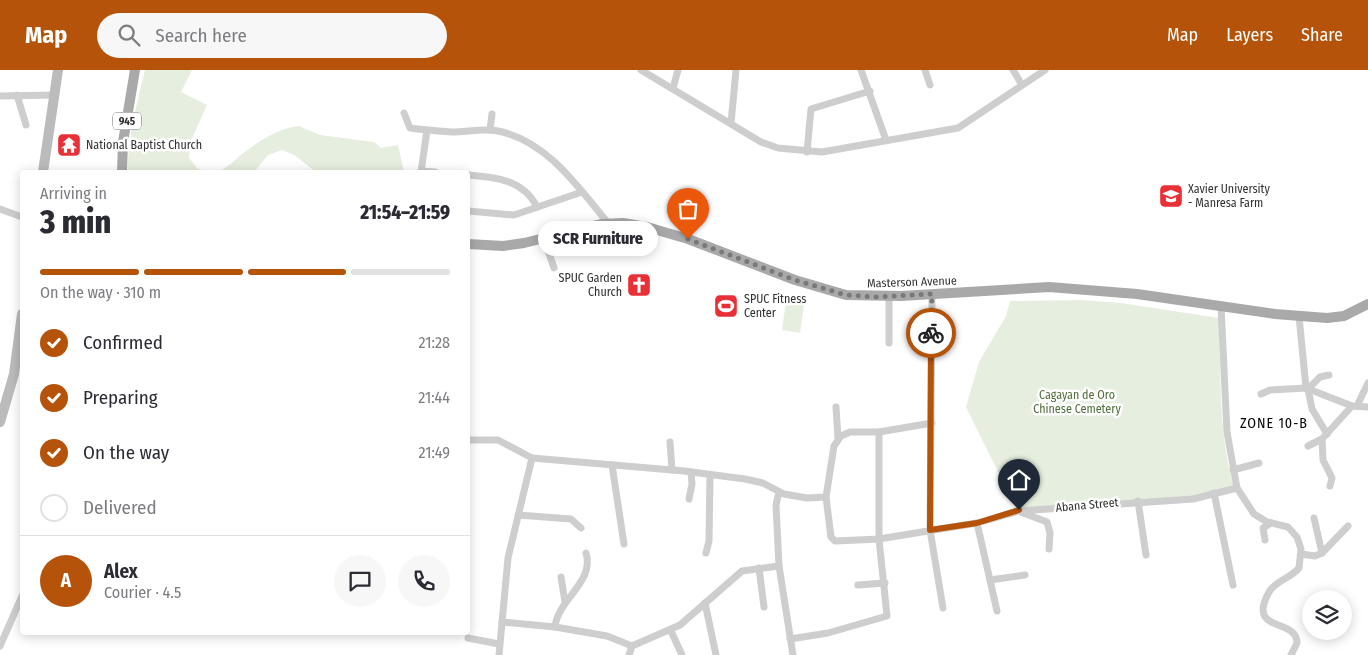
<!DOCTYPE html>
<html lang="en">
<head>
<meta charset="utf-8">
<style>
	:root { --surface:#fff; --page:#f7f7f7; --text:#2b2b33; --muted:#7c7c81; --line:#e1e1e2; --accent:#b45309 }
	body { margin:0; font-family:"Fira Sans Condensed",sans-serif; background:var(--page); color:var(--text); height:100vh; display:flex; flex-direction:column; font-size:19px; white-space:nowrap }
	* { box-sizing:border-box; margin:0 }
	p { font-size:16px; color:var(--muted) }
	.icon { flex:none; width:28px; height:28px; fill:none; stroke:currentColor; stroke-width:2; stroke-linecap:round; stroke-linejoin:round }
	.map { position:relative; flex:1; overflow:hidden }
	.drawer { position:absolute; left:20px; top:100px; width:450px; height:465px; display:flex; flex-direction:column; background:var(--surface); border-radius:5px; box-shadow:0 2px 12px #0003 }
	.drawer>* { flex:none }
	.buttons { position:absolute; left:1302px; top:520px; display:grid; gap:10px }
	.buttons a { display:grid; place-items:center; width:50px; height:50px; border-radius:50%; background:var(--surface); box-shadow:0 2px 12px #0003; font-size:25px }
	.pin { position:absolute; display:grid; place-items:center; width:42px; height:42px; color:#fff; margin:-51px -21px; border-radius:50% 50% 50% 0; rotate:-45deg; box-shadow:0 0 5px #0007 }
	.pin .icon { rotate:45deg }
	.courier { position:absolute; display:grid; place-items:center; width:50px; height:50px; margin:-25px; border:4px solid #b45309; border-radius:50%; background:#fff; color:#222; box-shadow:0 1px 6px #0007 }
	.bubble { position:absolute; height:35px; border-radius:18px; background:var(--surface); box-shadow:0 2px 12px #0003; font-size:16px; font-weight:800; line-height:35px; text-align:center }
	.overview em { font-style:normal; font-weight:800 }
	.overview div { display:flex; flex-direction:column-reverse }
	.overview { display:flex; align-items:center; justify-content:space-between; height:85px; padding:0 20px }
	h1 { font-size:32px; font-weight:800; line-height:38px }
	.bar { display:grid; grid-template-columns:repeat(4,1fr); gap:8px 5px; align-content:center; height:60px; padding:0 20px }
	.bar i { height:6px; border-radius:4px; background:var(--line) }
	.bar .on { background:var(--accent) }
	.bar p { grid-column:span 4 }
	.line { display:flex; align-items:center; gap:12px; padding:0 20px; border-top:1px solid var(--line) }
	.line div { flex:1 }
	.round { display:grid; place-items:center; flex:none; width:52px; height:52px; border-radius:26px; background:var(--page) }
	ol { padding:0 20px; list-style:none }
	li { display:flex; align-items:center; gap:15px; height:55px }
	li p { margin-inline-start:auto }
	li .icon { padding:5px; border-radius:50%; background:var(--accent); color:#fff; stroke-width:4 }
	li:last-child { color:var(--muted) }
	li i { width:28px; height:28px; border:2px solid var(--line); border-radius:50% }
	header { display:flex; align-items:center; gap:30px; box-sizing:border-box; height:70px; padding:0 25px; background:var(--accent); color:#fff }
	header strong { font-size:24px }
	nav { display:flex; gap:28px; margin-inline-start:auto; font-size:18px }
	.search { width:350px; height:45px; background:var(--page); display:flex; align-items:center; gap:12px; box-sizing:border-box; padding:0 18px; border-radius:28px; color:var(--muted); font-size:19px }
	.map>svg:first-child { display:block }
</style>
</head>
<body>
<header>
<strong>Map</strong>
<div class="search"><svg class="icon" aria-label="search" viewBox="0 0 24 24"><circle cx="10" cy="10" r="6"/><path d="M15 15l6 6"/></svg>Search here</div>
<nav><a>Map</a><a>Layers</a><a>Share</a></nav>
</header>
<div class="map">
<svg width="1368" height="585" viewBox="0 0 1368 585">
	<rect width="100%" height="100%" fill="#fff"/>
	<g fill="#e6eedf">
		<path d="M145 0H192L181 22 207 35 190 73 189 88 197 98 205 102H128C127 68 137 34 145 0Z"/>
		<path d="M299 56 320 65 374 72 381 78 398 75 404 102H316L294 85 282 80 268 85 254 102H216C226 99 234 91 242 84 258 72 278 58 299 56Z"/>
		<polygon points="787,224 805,227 800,263 782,260"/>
		<path d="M1080 230 1121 233 1219 248C1221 304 1218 363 1234 417L1192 427 1016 438 966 337 979 292 1006 246 1010 231Z"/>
	</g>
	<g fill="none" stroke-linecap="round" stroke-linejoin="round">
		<g stroke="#cecece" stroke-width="7">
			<polyline points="641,0 761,72 778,78 822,82 958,58 1045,0"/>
			<polyline points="861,0 886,70"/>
			<polyline points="925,0 930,15"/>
			<polyline points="1013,0 1022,15"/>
			<polyline points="673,18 678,0"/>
			<polyline points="17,25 26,55"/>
			<polyline points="0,26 54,25"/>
			<path d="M404 43 410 58C424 60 438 61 452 62 467 62 484 58 498 61 547 71 578 117 608 153"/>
			<polyline points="731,53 736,0"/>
			<polyline points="490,60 492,44"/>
			<polyline points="807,82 811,39 870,21"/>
			<polyline points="421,101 435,102"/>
			<polyline points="421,102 427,60"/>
			<path d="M468 105C494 107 523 109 537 137"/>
			<polyline points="0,139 22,147"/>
			<polyline points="468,141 514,145 582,122"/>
			<polyline points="544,169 554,198"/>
			<polyline points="932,224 930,460 943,538"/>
			<path d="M1221 236 1227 362 1237 418 1254 444 1267 452 1288 457 1297 467 1301 479 1299 498C1291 508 1275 511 1269 522 1246 564 1297 547 1297 573L1291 585"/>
			<polyline points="1299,246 1306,318"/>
			<polyline points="889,273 889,227"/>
			<polyline points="1261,324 1270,320 1306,318 1352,336 1368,337"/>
			<polyline points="1357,336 1368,313"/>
			<polyline points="836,337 838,368"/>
			<polyline points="1327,364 1312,339 1308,319 1320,307 1329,305"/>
			<polyline points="1322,369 1323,390 1332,408 1330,416"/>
			<polyline points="468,370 498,370 532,388 684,401 745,409 763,413 784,424 807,428 826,427 834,376 841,366 850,362 879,362 932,353"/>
			<polyline points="670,372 672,400"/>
			<polyline points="1308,376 1322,369 1352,336"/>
			<polyline points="612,395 624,474"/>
			<polyline points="1233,400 1259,393"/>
			<polyline points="779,422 776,435 779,496 793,585"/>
			<polyline points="1214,423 1233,515"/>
			<polyline points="826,427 831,467 835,471 879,469 977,453 1019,441 1193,429 1237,418"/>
			<polyline points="689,429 692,414 691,402"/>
			<polyline points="1138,431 1146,485"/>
			<polyline points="1018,441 1047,452 1050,463 1049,479"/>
			<polyline points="518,445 571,449 581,458"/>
			<polyline points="977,453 997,541"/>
			<polyline points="1265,470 1263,458 1271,453"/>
			<polyline points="706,483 709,471 710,405"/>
			<polyline points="1322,483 1348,456"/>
			<polyline points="1301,484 1315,486 1322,483 1314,448"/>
			<polyline points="759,498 764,537"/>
			<polyline points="561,507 565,532"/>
			<polyline points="990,510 1025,505"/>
			<polyline points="858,515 885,513"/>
			<polyline points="705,533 716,585"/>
			<polyline points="502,552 555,557 607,566 632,576 680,555 742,501 779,496"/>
			<path d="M555 557C558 529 595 512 586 483"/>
			<polyline points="671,561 682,585"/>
			<polyline points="468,568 499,574"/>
			<polyline points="790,569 828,563 887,546 879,469 879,362"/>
			<polyline points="0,576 22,526"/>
			<polyline points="499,585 508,488 532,388"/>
			<polyline points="629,585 632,576"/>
		</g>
		<g stroke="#bbb" stroke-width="10">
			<polyline points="43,102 58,0"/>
			<polyline points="0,352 14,304 22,244"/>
		</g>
		<g stroke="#a9a9a9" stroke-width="10">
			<polyline points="122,102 123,72 135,0"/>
			<polyline points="468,174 503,176 524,173 601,154 623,153 647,157 688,169 795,210 846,225 901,226 1049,217 1137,224 1275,244 1327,248 1344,246 1368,234"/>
		</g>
	</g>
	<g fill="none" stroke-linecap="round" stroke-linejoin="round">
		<polyline stroke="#797979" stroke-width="5" stroke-dasharray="0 9" points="688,169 795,210 846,225 876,227 932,224 931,263"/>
		<polyline stroke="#b45309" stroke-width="6" points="931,263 930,460 977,453 1019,440"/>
	</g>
	<defs>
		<symbol id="temple-square" viewBox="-11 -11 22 22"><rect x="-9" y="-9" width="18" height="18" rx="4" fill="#ea3037" stroke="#fff"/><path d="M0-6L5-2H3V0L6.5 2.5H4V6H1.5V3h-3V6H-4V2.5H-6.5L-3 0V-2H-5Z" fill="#fff"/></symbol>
		<symbol id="university-square" viewBox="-11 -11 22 22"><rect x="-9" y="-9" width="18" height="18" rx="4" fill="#ea3037" stroke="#fff"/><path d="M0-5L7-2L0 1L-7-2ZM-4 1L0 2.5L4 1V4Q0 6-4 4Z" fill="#fff"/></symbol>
		<symbol id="church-square" viewBox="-11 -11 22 22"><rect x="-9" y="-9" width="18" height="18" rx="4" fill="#ea3037" stroke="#fff"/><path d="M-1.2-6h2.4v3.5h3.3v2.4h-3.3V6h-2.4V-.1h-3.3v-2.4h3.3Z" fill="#fff"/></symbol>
		<symbol id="stadium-square" viewBox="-11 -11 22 22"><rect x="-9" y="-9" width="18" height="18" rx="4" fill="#ea3037" stroke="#fff"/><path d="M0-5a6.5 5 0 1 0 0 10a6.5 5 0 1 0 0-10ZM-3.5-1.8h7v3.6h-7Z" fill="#fff"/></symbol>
	</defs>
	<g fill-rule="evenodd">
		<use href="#temple-square" x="55" y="61" width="28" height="28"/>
		<use href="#university-square" x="1157" y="112" width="28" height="28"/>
		<use href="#church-square" x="625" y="201" width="28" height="28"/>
		<use href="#stadium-square" x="712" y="222" width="28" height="28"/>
	</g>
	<g text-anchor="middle" stroke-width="5" stroke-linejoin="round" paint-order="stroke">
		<rect fill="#fff" stroke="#6f6f6f" stroke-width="1" x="113" y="42.5" width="28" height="17" rx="4"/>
		<g font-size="11" font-weight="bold" fill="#313131">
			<text x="127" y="55">945</text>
		</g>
		<g font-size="12" fill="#313131" stroke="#fff" text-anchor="start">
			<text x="86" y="79">National Baptist Church</text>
			<text x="1188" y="123">Xavier University<tspan x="1188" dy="14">- Manresa Farm</tspan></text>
			<text x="622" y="212" text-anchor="end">SPUC Garden<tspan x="622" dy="14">Church</tspan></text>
			<text x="744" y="233">SPUC Fitness<tspan x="744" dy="14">Center</tspan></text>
		</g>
		<g font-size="12" fill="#313131" stroke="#fff">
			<text transform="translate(912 212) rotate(-2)" y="4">Masterson Avenue</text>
			<text transform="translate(1087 435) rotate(-5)" y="4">Abana Street</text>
		</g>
		<g font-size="12" fill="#526e3c" stroke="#fff">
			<text x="1077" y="329">Cagayan de Oro<tspan x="1077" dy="14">Chinese Cemetery</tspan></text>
		</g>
		<g font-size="14" letter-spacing="1" fill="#000" stroke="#fff">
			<text x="1274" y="358">ZONE 10-B</text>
		</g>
	</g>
</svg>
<div class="buttons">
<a><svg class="icon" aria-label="layers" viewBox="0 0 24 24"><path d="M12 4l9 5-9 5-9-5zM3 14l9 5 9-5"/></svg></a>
</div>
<div class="pin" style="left:688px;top:169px;background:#ea580c"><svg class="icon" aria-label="bag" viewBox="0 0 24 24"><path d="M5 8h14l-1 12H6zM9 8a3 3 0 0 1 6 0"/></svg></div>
<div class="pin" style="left:1019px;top:440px;background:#1f2937"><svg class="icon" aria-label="home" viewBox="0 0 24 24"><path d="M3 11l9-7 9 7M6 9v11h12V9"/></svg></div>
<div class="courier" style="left:931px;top:263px"><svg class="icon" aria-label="bike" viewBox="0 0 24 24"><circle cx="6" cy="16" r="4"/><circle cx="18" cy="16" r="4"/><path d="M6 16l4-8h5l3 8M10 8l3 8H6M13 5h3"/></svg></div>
<div class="bubble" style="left:538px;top:151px;width:120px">SCR Furniture</div>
<section class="drawer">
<div class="overview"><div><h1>3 min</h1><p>Arriving in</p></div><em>21:54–21:59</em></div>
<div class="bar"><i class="on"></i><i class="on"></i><i class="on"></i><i></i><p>On the way · 310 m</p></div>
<ol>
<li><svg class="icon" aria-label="check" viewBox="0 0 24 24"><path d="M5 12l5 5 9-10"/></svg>Confirmed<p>21:28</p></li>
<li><svg class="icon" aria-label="check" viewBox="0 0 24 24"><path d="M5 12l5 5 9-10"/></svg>Preparing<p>21:44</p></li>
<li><svg class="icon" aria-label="check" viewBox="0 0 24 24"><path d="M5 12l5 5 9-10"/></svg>On the way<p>21:49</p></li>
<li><i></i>Delivered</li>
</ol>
<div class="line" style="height:90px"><b class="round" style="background:var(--accent);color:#fff">A</b><div><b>Alex</b><p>Courier · 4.5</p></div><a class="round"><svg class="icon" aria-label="chat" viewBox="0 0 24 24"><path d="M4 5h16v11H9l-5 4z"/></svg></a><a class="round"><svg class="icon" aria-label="phone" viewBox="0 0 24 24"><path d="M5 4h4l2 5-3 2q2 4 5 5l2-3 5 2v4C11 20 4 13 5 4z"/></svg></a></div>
</section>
</div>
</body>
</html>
